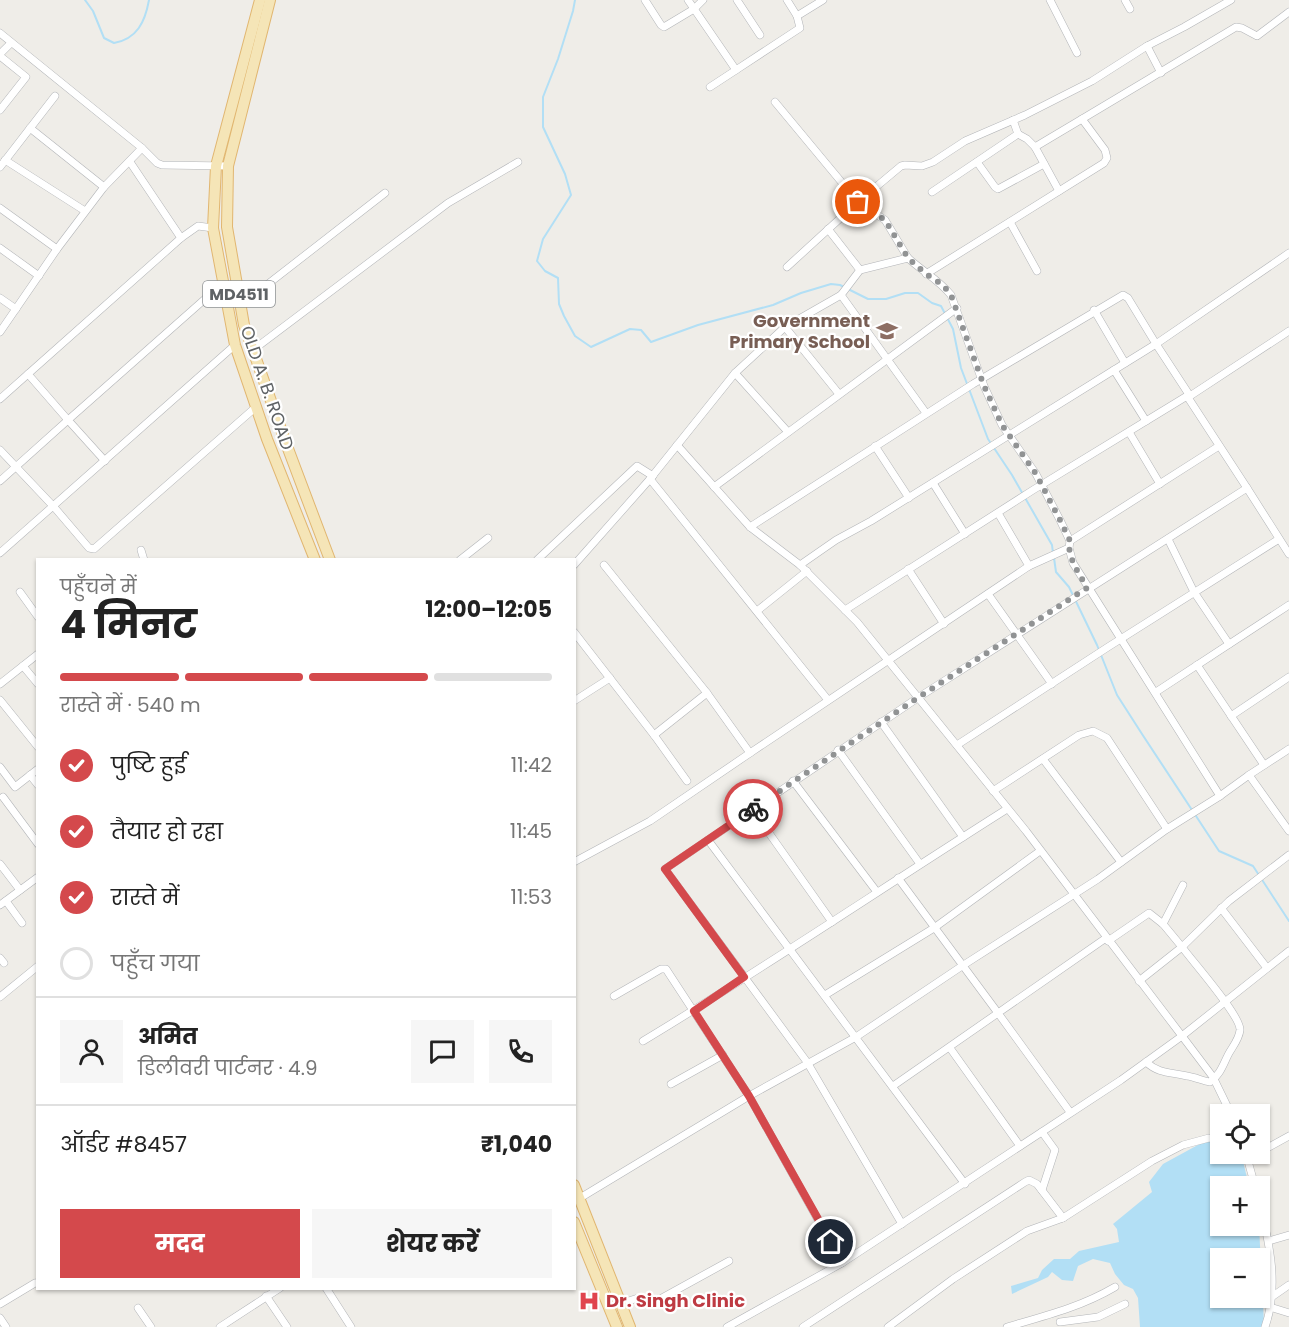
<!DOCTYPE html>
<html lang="hi">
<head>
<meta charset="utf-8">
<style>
	:root { --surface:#fff; --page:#f6f6f6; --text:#222; --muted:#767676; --line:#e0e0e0; --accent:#d4494c }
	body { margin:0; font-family:Poppins,"Noto Sans Devanagari",sans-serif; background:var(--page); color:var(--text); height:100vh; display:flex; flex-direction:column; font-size:22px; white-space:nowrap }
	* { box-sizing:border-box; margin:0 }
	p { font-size:20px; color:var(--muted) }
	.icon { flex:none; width:33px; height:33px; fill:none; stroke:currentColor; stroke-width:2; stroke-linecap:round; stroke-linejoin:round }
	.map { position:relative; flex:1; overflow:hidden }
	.sheet { position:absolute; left:36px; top:558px; width:540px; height:732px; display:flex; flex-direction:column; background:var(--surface); border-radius:0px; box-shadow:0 2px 4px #0004 }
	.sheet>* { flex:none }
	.tools { position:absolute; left:1210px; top:1104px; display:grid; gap:12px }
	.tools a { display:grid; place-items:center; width:60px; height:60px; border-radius:0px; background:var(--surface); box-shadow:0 2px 4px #0004; font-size:30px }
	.pin { position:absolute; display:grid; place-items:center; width:51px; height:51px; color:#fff; margin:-26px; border:3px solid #fff; border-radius:50%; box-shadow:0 2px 6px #0007 }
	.courier { position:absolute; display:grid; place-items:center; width:60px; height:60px; margin:-30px; border:4px solid #d4494c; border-radius:50%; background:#fff; color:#222; box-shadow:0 2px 8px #0007 }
	.summary em { font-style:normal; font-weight:700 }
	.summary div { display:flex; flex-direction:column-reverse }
	.summary { display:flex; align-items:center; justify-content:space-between; height:102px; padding:0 24px }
	h1 { font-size:39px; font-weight:700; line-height:45px }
	.bar { display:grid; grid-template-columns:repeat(4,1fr); gap:9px 6px; align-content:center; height:72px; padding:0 24px }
	.bar i { height:8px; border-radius:4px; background:var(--line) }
	.bar .on { background:var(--accent) }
	.bar p { grid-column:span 4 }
	.line { display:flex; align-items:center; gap:15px; padding:0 24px; border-top:2px solid var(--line) }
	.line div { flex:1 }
	.round { display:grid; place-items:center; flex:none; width:63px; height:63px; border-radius:0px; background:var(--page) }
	ol { padding:0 24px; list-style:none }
	li { display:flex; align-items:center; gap:18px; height:66px }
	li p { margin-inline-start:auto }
	li .icon { padding:6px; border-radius:50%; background:var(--accent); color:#fff; stroke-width:4 }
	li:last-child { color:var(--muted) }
	li i { width:33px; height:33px; border:3px solid var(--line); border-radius:50% }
	.action { display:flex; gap:12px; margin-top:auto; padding:12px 24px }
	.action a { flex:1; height:69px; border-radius:0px; background:var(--accent); color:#fff; font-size:24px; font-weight:700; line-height:69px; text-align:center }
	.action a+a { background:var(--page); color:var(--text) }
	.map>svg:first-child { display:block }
</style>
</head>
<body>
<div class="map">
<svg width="1289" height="1327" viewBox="0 0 1289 1327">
	<rect width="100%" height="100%" fill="#efede8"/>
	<path fill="#b2dff5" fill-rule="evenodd" d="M1207 1140 1221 1147V1154H1235L1242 1157 1249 1186H1221V1226H1259L1264 1323 1262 1327H1140L1138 1298 1133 1289 1124 1285 1115 1274 1110 1263 1093 1259 1078 1266 1073 1281 1062 1280 1052 1272 1048 1277 1012 1294 1011 1286 1038 1278 1042 1270 1054 1259H1070L1079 1251 1119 1242 1117 1229 1113 1224 1152 1192 1149 1182 1163 1164ZM1221 1258H1260V1298H1221Z"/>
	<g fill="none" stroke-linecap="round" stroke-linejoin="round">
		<g stroke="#b2dff5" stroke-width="2">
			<path d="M85 0 93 11 104 38 114 43C137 39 145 22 149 0"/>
			<polyline points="575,0 573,11 558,59 543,97 543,127 565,174 571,195 543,239 537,261 545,271 558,278 559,304 564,316 575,336 591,347 630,329 641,330 651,342 698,325 773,305 801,293 831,284 840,285 868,299 886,299 905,293 918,293 932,303 941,306 953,329 961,368 988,439 1012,475 1052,545 1053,553"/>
			<polyline points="1054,558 1056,572 1069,587 1097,645 1117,695 1142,734 1219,851 1253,866 1289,921"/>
		</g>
		<defs>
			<g id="minor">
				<polyline points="645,0 661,25 664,27 694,9 703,0"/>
				<polyline points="688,0 736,70 800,28 797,16 787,0"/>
				<polyline points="737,0 760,35"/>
				<polyline points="1050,0 1077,53"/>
				<polyline points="1125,0 1130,9"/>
				<polyline points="797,16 823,0"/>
				<polyline points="0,33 142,148 157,163 162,165 228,166"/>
				<polyline points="0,54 11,43"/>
				<polyline points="0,56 26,77 0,110"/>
				<polyline points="1161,73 1147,46 1184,27 1231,0"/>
				<polyline points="710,87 736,70"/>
				<polyline points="775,102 858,202 885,220 908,258"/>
				<polyline points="30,128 104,187"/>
				<polyline points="1018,134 1027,139 1035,147"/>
				<polyline points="5,160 85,211"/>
				<polyline points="130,162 181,238"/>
				<polyline points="977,162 995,187 998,189 1044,164"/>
				<polyline points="0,167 55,96"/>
				<polyline points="1059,191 1035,147 1082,119"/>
				<polyline points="932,192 1018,134 1013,120"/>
				<polyline points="0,208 57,249"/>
				<polyline points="1010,222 1037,271"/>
				<polyline points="828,229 860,270"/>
				<polyline points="0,248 39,276"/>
				<polyline points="1289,253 1156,344 1190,396 1289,331"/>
				<polyline points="787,267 858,202 901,166 905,165 922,166 933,162 965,141 1025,115 1092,81 1147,46"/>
				<polyline points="926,274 1104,163 1107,158 1105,150 1082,119 1236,27 1242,28 1257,36 1289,12"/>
				<polyline points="841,295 926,413"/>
				<polyline points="0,298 16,309"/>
				<polyline points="241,305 385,193"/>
				<polyline points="1094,310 1125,363"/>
				<polyline points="785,327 839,394"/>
				<polyline points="0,332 57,249 104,187 142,148"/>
				<polyline points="253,350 448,203 518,162"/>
				<polyline points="735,373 788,432"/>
				<polyline points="0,399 28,374"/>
				<polyline points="1129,432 1160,484"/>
				<polyline points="677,445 750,527 800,565 857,622 1026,831 1182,1036 1213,1077 1231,1114"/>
				<polyline points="875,446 909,498"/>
				<polyline points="0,450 54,507 89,548 94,549 256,407"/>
				<polyline points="105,461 68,420 223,283"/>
				<polyline points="650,479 828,700"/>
				<polyline points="0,481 68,420 28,374 181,238 198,226 213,228"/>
				<polyline points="933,483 965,534"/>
				<polyline points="714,487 957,308"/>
				<polyline points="750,527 973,384 1123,295 1128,298 1156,344 1114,370"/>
				<polyline points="1168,539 1194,592 1229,644"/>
				<polyline points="1070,541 1219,446"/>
				<polyline points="141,550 144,560"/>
				<polyline points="0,553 235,345"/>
				<polyline points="460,560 488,538"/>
				<polyline points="537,560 637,466 653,476"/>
				<path d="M574 565 650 479 735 373 785 327 841 295 860 270 908 258C922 271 939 280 951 295L984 386 1002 425 1036 474 1060 520 1070 541 1069 548 1073 563 1220 796 1167 829 1098 879 962 966 856 1037 749 1096 580 1198"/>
				<polyline points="604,565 707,693"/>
				<polyline points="800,565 836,540 871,521 1114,370 1146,421"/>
				<polyline points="1029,566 1069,548"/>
				<polyline points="908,569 944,624"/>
				<polyline points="20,592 38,617"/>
				<polyline points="988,594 1052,684"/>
				<polyline points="845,610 1033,490 1187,396 1247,488"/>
				<polyline points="757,611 807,571"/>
				<polyline points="574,632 654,735"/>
				<polyline points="1197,665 1264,765"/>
				<polyline points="23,666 38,684"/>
				<polyline points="0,684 38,654"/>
				<polyline points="1156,692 1289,605"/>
				<polyline points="0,700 38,747"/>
				<polyline points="574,701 610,678"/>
				<polyline points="1231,716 1289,677"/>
				<polyline points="881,722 963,837"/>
				<polyline points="957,745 1108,647 1279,539"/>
				<polyline points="838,750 920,864"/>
				<polyline points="750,753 1029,566 998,513"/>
				<polyline points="1043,759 1121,862"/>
				<polyline points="0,767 15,787 38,769"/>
				<polyline points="30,775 38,785"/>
				<polyline points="1249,775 1289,749"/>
				<polyline points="793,781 877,892"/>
				<polyline points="993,791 1079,735 1093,731 1107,738 1167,829"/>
				<polyline points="1220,796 1249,775 1289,831"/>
				<polyline points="3,797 38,844"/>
				<polyline points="752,809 832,922"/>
				<polyline points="708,840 965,1184"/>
				<polyline points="574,862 650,821 750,753 707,693 654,735 687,781"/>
				<polyline points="0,864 20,890"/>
				<polyline points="6,901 22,923"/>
				<polyline points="0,905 38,877"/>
				<polyline points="1221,908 1267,968"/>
				<polyline points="1163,924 1183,885"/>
				<polyline points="1108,941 1149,913 1163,924 1182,947 1229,901 1289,855"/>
				<polyline points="0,958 4,963"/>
				<path d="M1139 981 1182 947C1193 962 1241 1016 1240 1030 1239 1040 1232 1047 1228 1055 1223 1065 1220 1075 1210 1082 1203 1081 1195 1077 1187 1076 1171 1072 1159 1074 1146 1062"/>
				<polyline points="825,995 934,928 1040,851"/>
				<polyline points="614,996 661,969 666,969 749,1096 842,1263"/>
				<polyline points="0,997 38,966"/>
				<path d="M643 1041C766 967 885 886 1007 809"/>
				<polyline points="950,1048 1020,1146"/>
				<polyline points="671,1084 723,1055"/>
				<polyline points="893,1086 998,1013 898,878"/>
				<polyline points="1070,1112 998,1013 1106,938"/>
				<polyline points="1260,1152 1289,1136"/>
				<polyline points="1246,1154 1255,1186"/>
				<polyline points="1042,1190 1055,1150 1042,1132"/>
				<path d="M1260 1205C1270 1246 1279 1287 1265 1327"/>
				<polyline points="902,1224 807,1062 665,869 919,697 1247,488 1289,554"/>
				<polyline points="1269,1241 1289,1235"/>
				<polyline points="326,1288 351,1327"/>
				<polyline points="266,1296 287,1327"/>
				<polyline points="1273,1296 1289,1285"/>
				<polyline points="622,1303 638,1298 651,1304 729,1261"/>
				<polyline points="0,1304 35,1283"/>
				<polyline points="1270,1307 1289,1313"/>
				<polyline points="138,1308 151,1327"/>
				<polyline points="0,1318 6,1327"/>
				<polyline points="1060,1322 1098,1317 1125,1304"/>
				<polyline points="220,1327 280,1288"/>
				<polyline points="727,1327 842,1263 1121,1080 1182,1036 1289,951"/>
				<polyline points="803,1327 1025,1182 1029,1180 1037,1184 1063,1218 1152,1161 1183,1145 1209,1138 1221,1139"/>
				<polyline points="888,1327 953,1279 1027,1231 1063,1218"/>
				<path d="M1007 1327C1045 1316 1081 1307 1115 1287"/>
			</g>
			<g id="primary">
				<polyline points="260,0 216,166 213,228 235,345 267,439 315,560"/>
				<polyline points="270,0 228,166 227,227 244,325 287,446 330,560"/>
				<polyline points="574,1185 630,1327"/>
				<polyline points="574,1222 617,1327"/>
			</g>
		</defs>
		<use href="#minor" stroke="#b3b5b8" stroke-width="8"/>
		<use href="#primary" stroke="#e1b670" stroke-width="12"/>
		<use href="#minor" stroke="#fff" stroke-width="7"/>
		<use href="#primary" stroke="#f5e5b7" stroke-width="10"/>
	</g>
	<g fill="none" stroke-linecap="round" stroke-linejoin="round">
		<polyline stroke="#919394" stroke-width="6" stroke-dasharray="0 10.8" points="753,809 919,697 1087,588 1073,563 1069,548 1070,541 1060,520 1036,474 1002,425 984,386 951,295 943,285 926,274 908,258 885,220 858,202"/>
		<polyline stroke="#d4494c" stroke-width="8" points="753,809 665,869 744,977 694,1011 749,1096 831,1242"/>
	</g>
	<defs>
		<symbol id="school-bare" viewBox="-9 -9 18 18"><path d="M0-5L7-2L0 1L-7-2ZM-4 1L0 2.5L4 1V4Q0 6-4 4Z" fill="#8d6e63" stroke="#fff" stroke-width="2.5" paint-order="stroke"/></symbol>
		<symbol id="hospital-bare" viewBox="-9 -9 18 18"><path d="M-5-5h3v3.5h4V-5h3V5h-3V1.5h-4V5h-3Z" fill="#e0444e" stroke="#fff" stroke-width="2.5" paint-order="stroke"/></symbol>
	</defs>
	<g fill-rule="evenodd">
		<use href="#school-bare" x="872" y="316" width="30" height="30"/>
		<use href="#hospital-bare" x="574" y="1286" width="30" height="30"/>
	</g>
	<g text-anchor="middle" stroke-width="4.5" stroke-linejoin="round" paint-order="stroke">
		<rect fill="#fff" stroke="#8f9294" stroke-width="1.5" x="203" y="281" width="72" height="26" rx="4.5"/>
		<g font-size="16" font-weight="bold" fill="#5f6366">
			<text x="239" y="300">MD4511</text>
		</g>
		<g font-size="18" font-weight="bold" fill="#785e54" stroke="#fff" text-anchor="end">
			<text x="870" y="327">Government<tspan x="870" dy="21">Primary School</tspan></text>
		</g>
		<g font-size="18" fill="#5f6366" stroke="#fff">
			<text transform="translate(267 388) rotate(71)" y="6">OLD A. B. ROAD</text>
		</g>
		<g font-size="18" font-weight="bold" fill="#be3a42" stroke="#fff" text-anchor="start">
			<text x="606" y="1307">Dr. Singh Clinic</text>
		</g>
	</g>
</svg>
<div class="tools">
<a><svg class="icon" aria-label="locate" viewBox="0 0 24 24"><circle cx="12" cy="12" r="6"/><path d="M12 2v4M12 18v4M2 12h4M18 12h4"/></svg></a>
<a>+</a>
<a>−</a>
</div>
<div class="pin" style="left:858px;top:202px;background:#ea580c"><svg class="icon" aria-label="bag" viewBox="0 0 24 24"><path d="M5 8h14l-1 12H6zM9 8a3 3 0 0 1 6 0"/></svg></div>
<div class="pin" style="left:831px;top:1242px;background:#1f2937"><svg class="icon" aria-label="home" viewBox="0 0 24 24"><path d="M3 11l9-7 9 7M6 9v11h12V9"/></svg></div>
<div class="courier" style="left:753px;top:809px"><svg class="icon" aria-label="bike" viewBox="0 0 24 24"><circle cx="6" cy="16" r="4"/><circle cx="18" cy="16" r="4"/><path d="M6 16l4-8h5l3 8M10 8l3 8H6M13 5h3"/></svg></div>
<section class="sheet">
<div class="summary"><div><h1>4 मिनट</h1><p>पहुँचने में</p></div><em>12:00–12:05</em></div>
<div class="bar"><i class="on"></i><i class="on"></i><i class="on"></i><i></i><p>रास्ते में · 540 m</p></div>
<ol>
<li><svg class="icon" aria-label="check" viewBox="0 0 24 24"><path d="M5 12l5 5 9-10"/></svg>पुष्टि हुई<p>11:42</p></li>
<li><svg class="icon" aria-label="check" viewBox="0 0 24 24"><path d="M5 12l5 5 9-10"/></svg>तैयार हो रहा<p>11:45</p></li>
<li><svg class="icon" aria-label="check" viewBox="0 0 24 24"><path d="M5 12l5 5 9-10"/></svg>रास्ते में<p>11:53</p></li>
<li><i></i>पहुँच गया</li>
</ol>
<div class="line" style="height:108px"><a class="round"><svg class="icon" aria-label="person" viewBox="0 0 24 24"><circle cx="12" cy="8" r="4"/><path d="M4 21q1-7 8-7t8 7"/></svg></a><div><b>अमित</b><p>डिलीवरी पार्टनर · 4.9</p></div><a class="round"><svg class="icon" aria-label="chat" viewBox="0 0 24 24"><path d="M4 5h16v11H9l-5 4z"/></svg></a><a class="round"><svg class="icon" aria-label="phone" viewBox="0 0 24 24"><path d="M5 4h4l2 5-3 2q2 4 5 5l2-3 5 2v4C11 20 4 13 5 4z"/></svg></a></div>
<div class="line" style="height:78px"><div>ऑर्डर #8457</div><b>₹1,040</b></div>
<div class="action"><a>मदद</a><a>शेयर करें</a></div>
</section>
</div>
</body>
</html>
